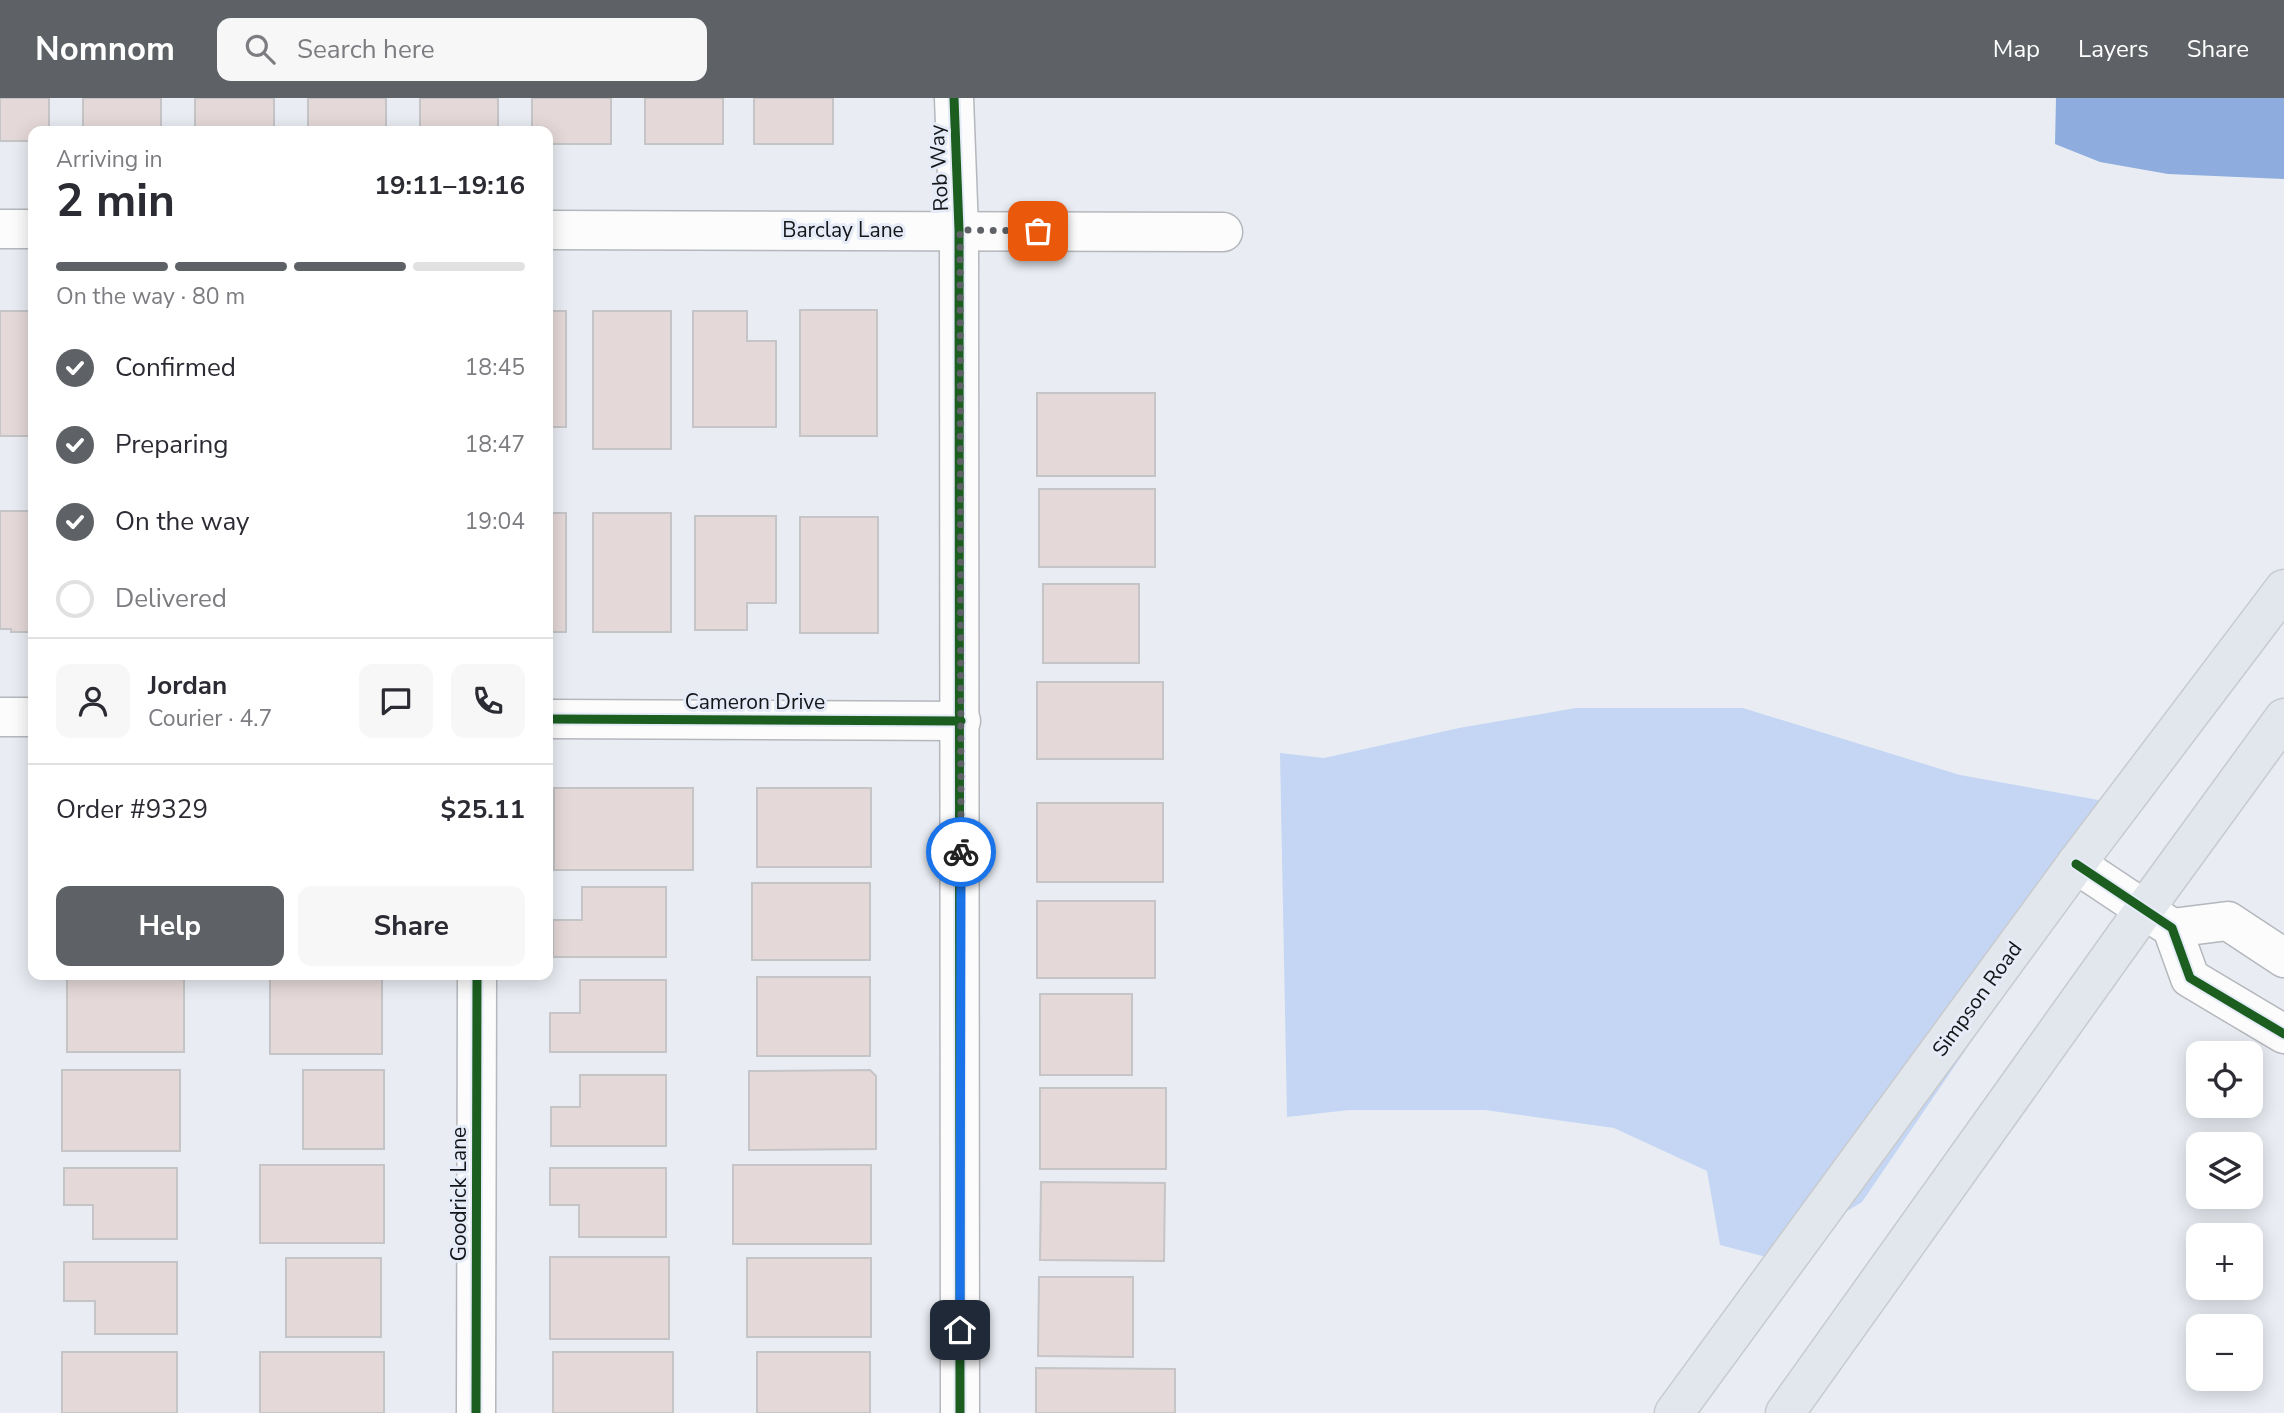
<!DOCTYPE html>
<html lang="en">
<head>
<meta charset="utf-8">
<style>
	:root { --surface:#fff; --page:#f7f7f7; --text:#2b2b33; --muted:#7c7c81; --line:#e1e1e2; --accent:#5e6165 }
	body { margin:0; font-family:"Nunito Sans",sans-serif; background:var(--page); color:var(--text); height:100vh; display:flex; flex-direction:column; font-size:26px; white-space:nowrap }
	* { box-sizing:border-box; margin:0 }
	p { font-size:23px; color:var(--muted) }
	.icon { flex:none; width:38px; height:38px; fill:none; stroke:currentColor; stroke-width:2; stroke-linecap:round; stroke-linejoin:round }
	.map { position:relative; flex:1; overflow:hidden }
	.side { position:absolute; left:28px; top:28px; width:525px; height:854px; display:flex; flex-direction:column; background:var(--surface); border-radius:14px; box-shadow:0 4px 18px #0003 }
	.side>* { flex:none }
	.buttons { position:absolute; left:2186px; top:943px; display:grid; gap:14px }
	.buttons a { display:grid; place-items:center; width:77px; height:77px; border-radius:14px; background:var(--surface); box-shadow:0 4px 18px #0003; font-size:35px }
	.pin { position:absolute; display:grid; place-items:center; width:60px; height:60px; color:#fff; margin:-30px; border-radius:14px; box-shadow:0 4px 10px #0006 }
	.courier { position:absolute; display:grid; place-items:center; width:70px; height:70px; margin:-35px; border:5px solid #1a73e8; border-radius:50%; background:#fff; color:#222; box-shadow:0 2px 9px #0007 }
	.headline em { font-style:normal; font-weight:700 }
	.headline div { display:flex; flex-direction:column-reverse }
	.headline { display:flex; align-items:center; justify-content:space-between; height:119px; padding:0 28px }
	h1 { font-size:46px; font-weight:700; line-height:52px }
	.bar { display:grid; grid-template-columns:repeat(4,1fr); gap:10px 7px; align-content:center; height:84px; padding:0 28px }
	.bar i { height:9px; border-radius:5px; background:var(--line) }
	.bar .current { background:var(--accent) }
	.bar p { grid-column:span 4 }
	.line { display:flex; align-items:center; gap:18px; padding:0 28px; border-top:2px solid var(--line) }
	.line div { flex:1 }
	.round { display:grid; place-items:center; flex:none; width:74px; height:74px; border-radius:14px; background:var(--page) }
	ol { padding:0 28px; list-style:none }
	li { display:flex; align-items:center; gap:21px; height:77px }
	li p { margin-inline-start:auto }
	li .icon { padding:7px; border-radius:50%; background:var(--accent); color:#fff; stroke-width:4 }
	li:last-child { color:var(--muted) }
	li i { width:38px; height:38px; border:4px solid var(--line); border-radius:50% }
	.primary-button { display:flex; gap:14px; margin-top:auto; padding:14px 28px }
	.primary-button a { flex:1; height:80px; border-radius:14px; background:var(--accent); color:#fff; font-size:28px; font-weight:700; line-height:80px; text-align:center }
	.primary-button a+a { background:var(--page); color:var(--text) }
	header { display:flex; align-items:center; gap:42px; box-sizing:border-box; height:98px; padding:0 35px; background:var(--accent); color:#fff }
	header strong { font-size:33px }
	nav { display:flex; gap:38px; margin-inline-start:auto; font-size:24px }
	.search { width:490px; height:63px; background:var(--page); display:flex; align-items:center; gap:18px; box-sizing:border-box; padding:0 24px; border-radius:14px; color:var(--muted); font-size:26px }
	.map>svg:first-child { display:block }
</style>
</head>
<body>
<header>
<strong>Nomnom</strong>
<div class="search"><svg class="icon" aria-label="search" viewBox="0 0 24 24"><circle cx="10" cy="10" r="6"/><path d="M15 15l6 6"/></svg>Search here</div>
<nav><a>Map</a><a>Layers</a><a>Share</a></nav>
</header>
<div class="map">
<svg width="2284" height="1315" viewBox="0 0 2284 1315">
	<rect width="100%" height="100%" fill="#e9edf3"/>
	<polygon fill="#c4d6f4" points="1576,610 1743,610 1960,677 2132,708 1862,1104 1770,1160 1720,1147 1707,1073 1614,1030 1485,1012 1349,1012 1287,1019 1280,655 1324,660 1459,630"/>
	<polygon fill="#8eacdd" points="2056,0 2284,0 2284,81 2168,76 2100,64 2055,46"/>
	<g fill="#e5d8d9" stroke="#c5c4c6" stroke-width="2">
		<polygon points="0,0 49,0 49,33 33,33 33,43 0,43"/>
		<rect x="83" y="0" width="78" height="33"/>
		<rect x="195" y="0" width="79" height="33"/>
		<rect x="308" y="0" width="78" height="33"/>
		<rect x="420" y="0" width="78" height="33"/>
		<polygon points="532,0 611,0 611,46 548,46 548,33 532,33"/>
		<rect x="645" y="0" width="78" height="46"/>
		<rect x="754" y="0" width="79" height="46"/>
		<rect x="800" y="212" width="77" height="126"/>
		<rect x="0" y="213" width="33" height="125"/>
		<rect x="548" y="213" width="18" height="116"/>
		<rect x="593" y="213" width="78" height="138"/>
		<polygon points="693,213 747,213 747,243 776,243 776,329 693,329"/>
		<rect x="1037" y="295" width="118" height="83"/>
		<rect x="1039" y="391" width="116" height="78"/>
		<polygon points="0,413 33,413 33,534 11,534 11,531 0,531"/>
		<rect x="548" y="415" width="18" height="119"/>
		<rect x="593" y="415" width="78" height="119"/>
		<polygon points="695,418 776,418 776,505 747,505 747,532 695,532"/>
		<rect x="800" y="419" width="78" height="116"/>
		<rect x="1043" y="486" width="96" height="79"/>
		<rect x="1037" y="584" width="126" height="77"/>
		<rect x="554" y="690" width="139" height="82"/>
		<rect x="757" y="690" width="114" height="79"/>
		<rect x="1037" y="705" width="126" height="79"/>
		<rect x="752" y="785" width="118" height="77"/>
		<polygon points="582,789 666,789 666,859 553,859 553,822 582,822"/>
		<rect x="1037" y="803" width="118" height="77"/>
		<polygon points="67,878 184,879 184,954 67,954"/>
		<rect x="270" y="879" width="112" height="77"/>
		<rect x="757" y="879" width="113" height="79"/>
		<polygon points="580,882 666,882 666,954 550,954 550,915 580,915"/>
		<rect x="1040" y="896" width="92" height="81"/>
		<rect x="62" y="972" width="118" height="81"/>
		<rect x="303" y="972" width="81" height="79"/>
		<polygon points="870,972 876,978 876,1051 749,1052 749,973"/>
		<polygon points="580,977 666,977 666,1048 551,1048 551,1009 580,1009"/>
		<rect x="1040" y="990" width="126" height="81"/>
		<rect x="260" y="1067" width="124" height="78"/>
		<rect x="733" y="1067" width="138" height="79"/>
		<polygon points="64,1070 177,1070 177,1141 93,1141 93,1107 64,1107"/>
		<polygon points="550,1070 666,1070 666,1139 579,1139 579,1107 550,1107"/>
		<polygon points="1041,1084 1165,1085 1164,1163 1040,1162"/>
		<rect x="550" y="1159" width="119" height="82"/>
		<rect x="286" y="1160" width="95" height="79"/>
		<rect x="747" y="1160" width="124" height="79"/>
		<polygon points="64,1164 177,1164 177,1236 95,1236 95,1203 64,1203"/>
		<polygon points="1039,1179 1133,1179 1133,1259 1038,1258"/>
		<rect x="62" y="1254" width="115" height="61"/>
		<rect x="260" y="1254" width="124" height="61"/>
		<rect x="553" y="1254" width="120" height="61"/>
		<rect x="757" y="1254" width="113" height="61"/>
		<polygon points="1036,1270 1175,1271 1175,1315 1036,1315"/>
	</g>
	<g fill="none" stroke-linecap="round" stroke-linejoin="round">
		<defs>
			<g id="minor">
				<polyline points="954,0 959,132 960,1315"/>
				<polyline points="0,131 33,131"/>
				<polyline points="548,132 1223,134"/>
				<polyline points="0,619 33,619"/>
				<polyline points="548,621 961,623"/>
				<polyline points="2076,766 2172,830 2190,880 2284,936"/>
				<polyline points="2172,830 2228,823 2284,860"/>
				<polyline points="476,1315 477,877"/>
			</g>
			<g id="major">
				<polyline points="1674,1315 2076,766 2284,491"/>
				<polyline points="1785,1315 2144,812 2284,620"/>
			</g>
		</defs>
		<use href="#minor" stroke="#b4b7bc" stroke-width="41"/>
		<use href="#major" stroke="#c8cacd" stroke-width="41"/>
		<use href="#minor" stroke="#fcfcfd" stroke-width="38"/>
		<use href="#major" stroke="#e2e7ee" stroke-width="38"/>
		<defs>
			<g id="cycleway">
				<polyline points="954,0 959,132 960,1315"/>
				<polyline points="548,621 961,623"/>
				<polyline points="2076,766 2172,830 2190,880 2284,936"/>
				<polyline points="476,1315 477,877"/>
			</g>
		</defs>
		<use href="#cycleway" stroke="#e5ecf7" stroke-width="13"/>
		<use href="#cycleway" stroke="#1b5e20" stroke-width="9"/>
	</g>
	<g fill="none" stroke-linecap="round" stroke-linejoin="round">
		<polyline stroke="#5e6165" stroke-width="7" stroke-dasharray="0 12.6" points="961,754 960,132 1038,133"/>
		<polyline stroke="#1a73e8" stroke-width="9" points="960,1232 961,754"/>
	</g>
	<g text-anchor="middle" stroke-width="6" stroke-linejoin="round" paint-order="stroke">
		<g font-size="21" fill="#131519" stroke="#e5ecf7">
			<text transform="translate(939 70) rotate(-93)" y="7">Rob Way</text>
			<text x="843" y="139">Barclay Lane</text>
			<text x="755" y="611">Cameron Drive</text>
			<text transform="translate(1977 901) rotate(-54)" y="7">Simpson Road</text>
			<text transform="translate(459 1096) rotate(-90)" y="7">Goodrick Lane</text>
		</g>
	</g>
</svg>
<div class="buttons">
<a><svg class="icon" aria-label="locate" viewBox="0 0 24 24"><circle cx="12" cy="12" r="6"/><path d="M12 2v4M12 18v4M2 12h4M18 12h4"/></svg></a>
<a><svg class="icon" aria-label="layers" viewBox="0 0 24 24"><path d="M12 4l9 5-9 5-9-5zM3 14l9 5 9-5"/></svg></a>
<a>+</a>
<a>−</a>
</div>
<div class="pin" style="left:1038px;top:133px;background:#ea580c"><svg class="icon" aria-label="bag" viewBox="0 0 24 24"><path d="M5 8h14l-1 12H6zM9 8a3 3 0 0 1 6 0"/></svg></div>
<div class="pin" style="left:960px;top:1232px;background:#1f2937"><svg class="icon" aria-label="home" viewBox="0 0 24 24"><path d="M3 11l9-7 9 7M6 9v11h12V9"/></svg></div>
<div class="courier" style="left:961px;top:754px"><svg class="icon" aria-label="bike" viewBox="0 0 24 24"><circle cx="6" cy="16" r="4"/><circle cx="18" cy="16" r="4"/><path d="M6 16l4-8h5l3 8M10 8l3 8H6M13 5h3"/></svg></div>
<section class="side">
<div class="headline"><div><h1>2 min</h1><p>Arriving in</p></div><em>19:11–19:16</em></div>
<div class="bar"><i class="current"></i><i class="current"></i><i class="current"></i><i></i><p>On the way · 80 m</p></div>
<ol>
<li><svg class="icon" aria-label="check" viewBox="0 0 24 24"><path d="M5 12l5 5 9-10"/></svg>Confirmed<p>18:45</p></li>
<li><svg class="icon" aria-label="check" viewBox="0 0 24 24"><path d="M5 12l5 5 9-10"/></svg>Preparing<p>18:47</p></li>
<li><svg class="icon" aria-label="check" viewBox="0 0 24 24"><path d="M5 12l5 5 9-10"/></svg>On the way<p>19:04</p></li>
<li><i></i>Delivered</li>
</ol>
<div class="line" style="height:126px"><a class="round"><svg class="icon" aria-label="person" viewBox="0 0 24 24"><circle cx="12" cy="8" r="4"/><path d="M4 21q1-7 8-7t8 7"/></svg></a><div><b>Jordan</b><p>Courier · 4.7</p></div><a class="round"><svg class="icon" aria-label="chat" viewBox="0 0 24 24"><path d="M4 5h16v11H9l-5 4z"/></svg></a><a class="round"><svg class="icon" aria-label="phone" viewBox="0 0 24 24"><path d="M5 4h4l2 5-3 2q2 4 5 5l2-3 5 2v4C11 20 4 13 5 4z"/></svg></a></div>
<div class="line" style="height:91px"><div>Order #9329</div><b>$25.11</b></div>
<div class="primary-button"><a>Help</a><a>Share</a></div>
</section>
</div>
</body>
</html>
